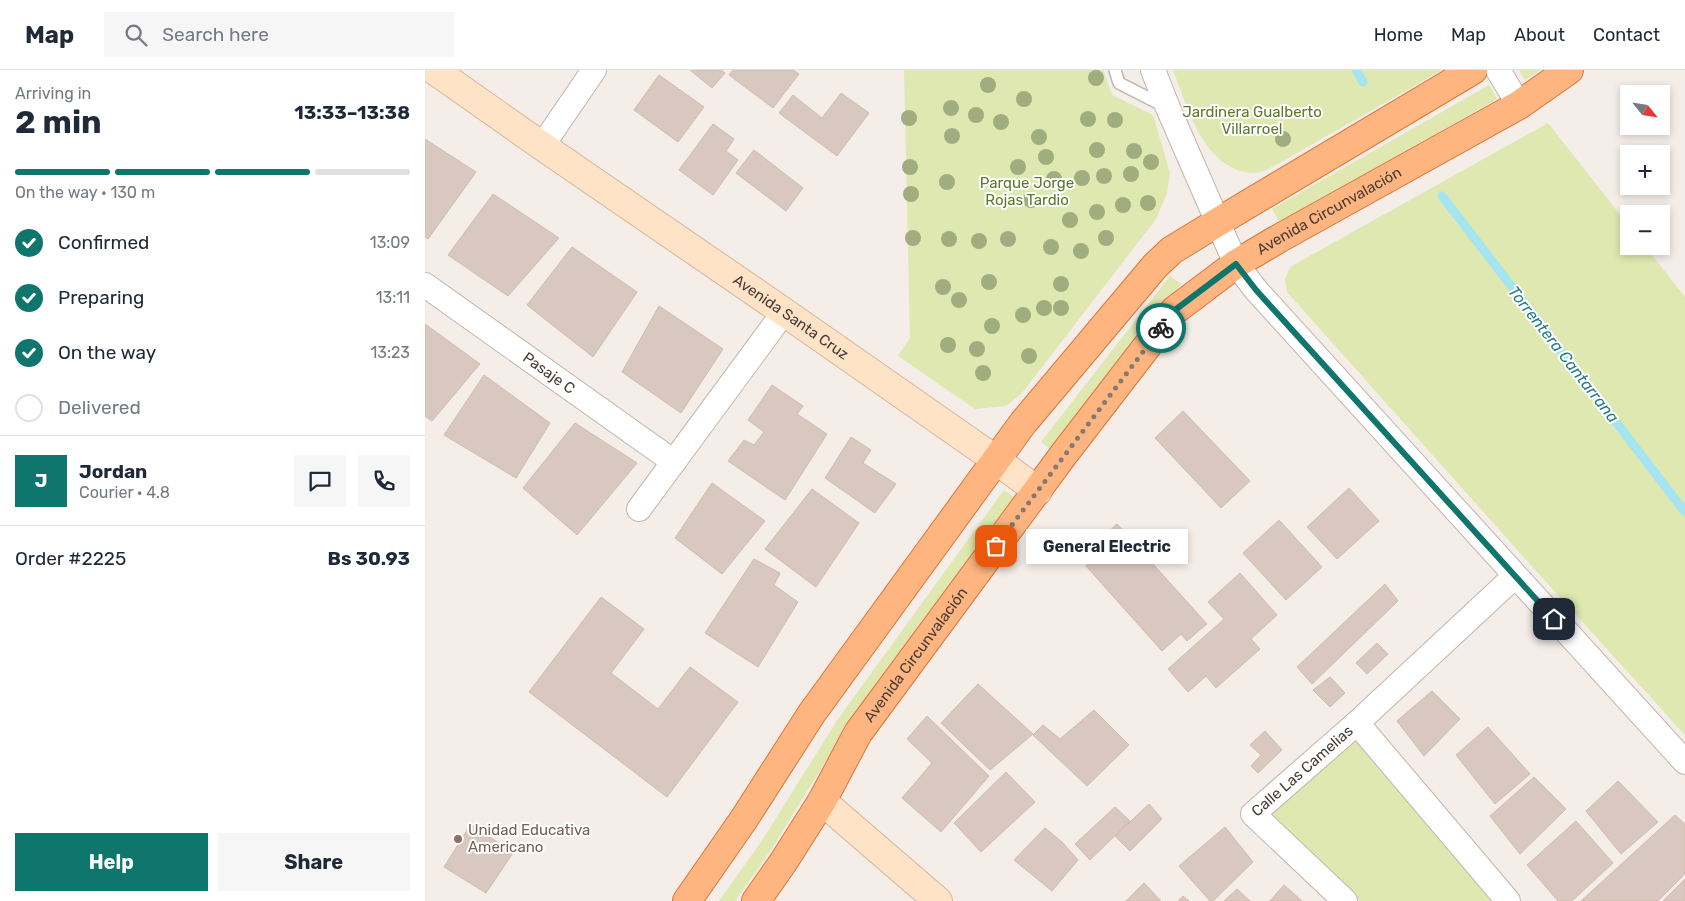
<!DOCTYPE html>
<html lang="en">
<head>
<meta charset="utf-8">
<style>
	:root { --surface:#fff; --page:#f6f6f7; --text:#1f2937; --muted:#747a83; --line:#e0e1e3; --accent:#0f766e }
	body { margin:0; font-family:Rubik,sans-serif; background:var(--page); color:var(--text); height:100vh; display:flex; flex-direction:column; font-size:19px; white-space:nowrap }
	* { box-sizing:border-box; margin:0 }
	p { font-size:16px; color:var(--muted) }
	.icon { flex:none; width:28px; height:28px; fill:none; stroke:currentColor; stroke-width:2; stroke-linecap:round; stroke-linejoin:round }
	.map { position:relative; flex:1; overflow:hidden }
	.details { display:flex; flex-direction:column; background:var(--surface); width:425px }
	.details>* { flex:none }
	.needle { width:32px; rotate:120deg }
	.fabs { position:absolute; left:1195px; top:15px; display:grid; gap:10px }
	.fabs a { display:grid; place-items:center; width:50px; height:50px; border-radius:0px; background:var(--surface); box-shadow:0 2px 8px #0003; font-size:25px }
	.pin { position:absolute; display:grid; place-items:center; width:42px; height:42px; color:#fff; margin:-21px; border-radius:10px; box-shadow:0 2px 8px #0006 }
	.courier { position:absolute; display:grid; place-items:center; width:50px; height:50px; margin:-25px; border:4px solid #0f766e; border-radius:50%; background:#fff; color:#222; box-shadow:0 1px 6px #0007 }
	.bubble { position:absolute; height:35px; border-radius:0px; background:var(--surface); box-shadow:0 2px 8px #0003; font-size:16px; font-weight:700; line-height:35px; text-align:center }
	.head em { font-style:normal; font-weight:700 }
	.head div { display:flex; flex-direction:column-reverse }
	.head { display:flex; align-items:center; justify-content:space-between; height:85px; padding:0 15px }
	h1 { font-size:32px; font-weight:700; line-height:38px }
	.bar { display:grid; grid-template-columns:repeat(4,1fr); gap:8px 5px; align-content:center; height:60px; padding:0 15px }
	.bar i { height:6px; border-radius:4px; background:var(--line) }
	.bar .active { background:var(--accent) }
	.bar p { grid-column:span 4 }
	.line { display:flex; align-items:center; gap:12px; padding:0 15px; border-top:1px solid var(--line) }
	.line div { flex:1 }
	.round { display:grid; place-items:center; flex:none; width:52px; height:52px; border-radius:0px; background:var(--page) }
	ol { padding:0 15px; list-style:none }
	li { display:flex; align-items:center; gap:15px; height:55px }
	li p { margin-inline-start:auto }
	li .icon { padding:5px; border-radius:50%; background:var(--accent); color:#fff; stroke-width:4 }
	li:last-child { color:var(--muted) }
	li i { width:28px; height:28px; border:2px solid var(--line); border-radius:50% }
	.action { display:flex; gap:10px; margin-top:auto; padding:10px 15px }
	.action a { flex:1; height:58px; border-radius:0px; background:var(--accent); color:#fff; font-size:20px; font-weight:700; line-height:58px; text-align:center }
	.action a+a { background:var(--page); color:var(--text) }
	header { display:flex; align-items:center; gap:30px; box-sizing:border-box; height:70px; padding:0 25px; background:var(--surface); border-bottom:1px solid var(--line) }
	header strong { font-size:24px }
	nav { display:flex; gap:28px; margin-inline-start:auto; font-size:18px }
	.search { width:350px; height:45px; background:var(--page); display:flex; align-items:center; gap:12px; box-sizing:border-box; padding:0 18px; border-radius:0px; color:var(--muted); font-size:19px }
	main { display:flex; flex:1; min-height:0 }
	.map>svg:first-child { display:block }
</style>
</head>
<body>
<header>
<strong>Map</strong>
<div class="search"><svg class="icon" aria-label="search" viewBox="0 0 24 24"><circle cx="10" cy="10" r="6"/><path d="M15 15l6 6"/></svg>Search here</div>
<nav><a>Home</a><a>Map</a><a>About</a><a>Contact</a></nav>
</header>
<main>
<section class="details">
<div class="head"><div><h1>2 min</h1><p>Arriving in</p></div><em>13:33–13:38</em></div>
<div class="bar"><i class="active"></i><i class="active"></i><i class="active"></i><i></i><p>On the way · 130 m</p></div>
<ol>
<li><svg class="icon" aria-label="check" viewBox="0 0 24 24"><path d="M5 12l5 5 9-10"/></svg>Confirmed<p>13:09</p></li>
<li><svg class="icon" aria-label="check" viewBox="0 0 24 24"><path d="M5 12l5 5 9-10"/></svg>Preparing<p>13:11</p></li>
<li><svg class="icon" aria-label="check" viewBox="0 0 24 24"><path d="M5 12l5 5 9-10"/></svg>On the way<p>13:23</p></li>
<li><i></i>Delivered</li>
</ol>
<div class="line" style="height:90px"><b class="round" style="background:var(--accent);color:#fff">J</b><div><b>Jordan</b><p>Courier · 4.8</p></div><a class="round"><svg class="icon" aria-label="chat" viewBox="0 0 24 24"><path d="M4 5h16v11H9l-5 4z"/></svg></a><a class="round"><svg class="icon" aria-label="phone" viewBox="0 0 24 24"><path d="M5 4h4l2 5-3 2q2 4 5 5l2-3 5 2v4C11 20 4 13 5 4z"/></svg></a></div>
<div class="line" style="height:65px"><div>Order #2225</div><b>Bs 30.93</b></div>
<div class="action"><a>Help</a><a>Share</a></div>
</section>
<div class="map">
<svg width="1260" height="831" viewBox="0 0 1260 831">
	<rect width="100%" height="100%" fill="#f4ede8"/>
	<g fill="#dee8b0">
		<polygon points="479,0 678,0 687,25 728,45 745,103 742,123 731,149 597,323 581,336 550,339 473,286 485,268"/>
		<path d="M748 0H1017L851 95C845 98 836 103 829 103 779 101 763 38 748 0Z"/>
		<polygon points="1094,0 1116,0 1100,10"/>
		<polygon points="1064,15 1072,29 855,153 847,139"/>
		<polygon points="1123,53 1204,156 1204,176 1220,176 1260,227 1260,665 1104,493 862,222 860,209 865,197"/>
		<polygon points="745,206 756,214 627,380 616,372"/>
		<polygon points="579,420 589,427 416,666 346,780 310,831 294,831 338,769 413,649"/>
		<polygon points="927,671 938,675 1074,831 935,831 848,752 847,740"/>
	</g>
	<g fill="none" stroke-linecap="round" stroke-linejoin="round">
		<g stroke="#a4e5f1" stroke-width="9">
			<polyline points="931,0 938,12"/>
			<polyline points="1017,126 1260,442"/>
		</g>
	</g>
	<g fill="#d9c8c0" stroke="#d0bbb0">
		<polygon points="265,0 296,0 300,3 287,18"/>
		<polygon points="308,0 368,0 374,4 348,38 304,5"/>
		<polygon points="234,5 279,37 253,72 209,40"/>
		<polygon points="416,23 444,43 412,86 354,43 368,25 397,48"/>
		<polygon points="288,54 309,69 301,81 313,90 288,125 254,100"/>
		<polygon points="0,69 51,102 3,169 0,167"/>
		<polygon points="329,80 378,118 361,141 311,103"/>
		<polygon points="68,124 134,168 83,226 23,185"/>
		<polygon points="147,177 212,222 168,287 102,235"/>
		<polygon points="234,236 298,279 256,343 197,302"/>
		<polygon points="0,254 55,294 7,351 0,346"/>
		<polygon points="59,305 125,353 91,408 19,365"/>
		<polygon points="347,315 378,336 372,344 402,364 360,430 303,391 319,370 329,375 339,362 323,350"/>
		<polygon points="758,341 825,411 796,438 730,368"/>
		<polygon points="150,353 212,393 152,465 98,418"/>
		<polygon points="426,367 446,380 438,393 471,414 450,443 400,408"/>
		<polygon points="287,413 340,451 297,504 250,468"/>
		<polygon points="924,418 954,451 912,489 882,457"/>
		<polygon points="387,419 434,453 391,517 340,479"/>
		<polygon points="854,450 897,497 861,530 818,483"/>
		<polygon points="692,454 782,554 762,571 756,564 737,581 661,496 671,486 665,479"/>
		<polygon points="329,489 355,503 349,515 373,532 333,597 280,563"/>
		<polygon points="815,503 852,545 826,569 835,579 791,618 781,606 763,622 743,599 799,549 783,532"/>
		<polygon points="960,514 973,531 887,614 872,597"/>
		<polygon points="176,527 219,559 186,603 233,639 265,597 313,632 242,727 104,622"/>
		<polygon points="952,573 963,584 942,604 931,593"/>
		<polygon points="905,607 920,623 905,637 888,620"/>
		<polygon points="553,614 608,664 565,700 516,653"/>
		<polygon points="1007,621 1035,649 999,686 972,651"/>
		<polygon points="669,640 704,675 662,716 608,665 618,655 635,669"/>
		<polygon points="502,646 564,706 516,762 477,728 507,693 482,669"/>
		<polygon points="1063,657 1105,704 1070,734 1031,685"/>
		<polygon points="840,661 857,680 833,703 826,696 836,685 825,675"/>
		<polygon points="581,702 610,732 556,782 529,753"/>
		<polygon points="1109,707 1141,739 1095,784 1065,746"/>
		<polygon points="1193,711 1233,752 1196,784 1161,741"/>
		<polygon points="724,734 737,749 705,781 690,766"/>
		<polygon points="690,737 705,751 665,790 650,774"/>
		<polygon points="1250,745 1260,754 1260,804 1233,831 1156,831"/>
		<polygon points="1151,751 1188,793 1147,831 1133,831 1102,795"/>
		<polygon points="46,754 88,783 61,823 19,797"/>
		<polygon points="800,757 828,792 788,831 785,831 754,796"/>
		<polygon points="620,758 637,772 653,790 627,821 589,790"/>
		<polygon points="1260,809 1260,831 1238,831"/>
		<polygon points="719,813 736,831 701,831"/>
		<polygon points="859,815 877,831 845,831"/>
		<polygon points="812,819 825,831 799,831"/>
		<polygon points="758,826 764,831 753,831"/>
	</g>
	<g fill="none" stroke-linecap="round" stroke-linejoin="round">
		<defs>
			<polyline id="service" points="690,0 694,13 741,37"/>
			<g id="minor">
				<polyline points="728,0 743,38 811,194 831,220 1260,692"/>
				<polyline points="1073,0 1094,35"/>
				<polyline points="117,76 169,0"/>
				<path id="s1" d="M0 215 249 392"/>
				<polyline points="214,439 359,242"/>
				<polyline points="932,653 1083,831"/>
				<path id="s2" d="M920 831 828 744 932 653 1090 506"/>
			</g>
			<g id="secondary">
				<path id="s3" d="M9 0 117 76 359 242 571 390 613 421"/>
				<polyline points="397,731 513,831"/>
			</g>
			<g id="trunk">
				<polyline points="262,831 319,749 387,643 598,353 730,196 747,180 793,152 1048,0"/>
				<path id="s4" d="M331 831 359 791 397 731 433 663 639 384 750 240 811 194 853 169 1094 35 1144 0"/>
			</g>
		</defs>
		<use href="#service" stroke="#c2b5ad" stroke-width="14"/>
		<use href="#minor" stroke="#c2b5ad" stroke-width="26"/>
		<use href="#secondary" stroke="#d7b69a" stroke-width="30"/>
		<use href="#trunk" stroke="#de7538" stroke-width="30"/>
		<use href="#service" stroke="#fff" stroke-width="11"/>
		<use href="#minor" stroke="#fff" stroke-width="24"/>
		<use href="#secondary" stroke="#ffe3c7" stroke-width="28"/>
		<use href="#trunk" stroke="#feb580" stroke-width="28"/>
	</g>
	<g fill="#a1ad7f">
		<circle cx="671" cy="8" r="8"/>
		<circle cx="563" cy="15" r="8"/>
		<circle cx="599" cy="29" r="8"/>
		<circle cx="526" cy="38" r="8"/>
		<circle cx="551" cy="45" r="8"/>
		<circle cx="484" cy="48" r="8"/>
		<circle cx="663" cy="49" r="8"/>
		<circle cx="690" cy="50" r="8"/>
		<circle cx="576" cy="52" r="8"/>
		<circle cx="527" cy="66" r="8"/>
		<circle cx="614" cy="67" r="8"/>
		<circle cx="858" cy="69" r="8"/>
		<circle cx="672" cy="80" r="8"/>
		<circle cx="709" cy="81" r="8"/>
		<circle cx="621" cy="87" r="8"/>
		<circle cx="726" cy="92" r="8"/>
		<circle cx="485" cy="97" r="8"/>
		<circle cx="593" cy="97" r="8"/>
		<circle cx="706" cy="104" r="8"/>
		<circle cx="679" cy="106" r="8"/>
		<circle cx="657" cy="108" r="8"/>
		<circle cx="629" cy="109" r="8"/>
		<circle cx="522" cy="112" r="8"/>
		<circle cx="486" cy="124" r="8"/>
		<circle cx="606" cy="130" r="8"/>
		<circle cx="723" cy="133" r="8"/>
		<circle cx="698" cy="135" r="8"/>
		<circle cx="672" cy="142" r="8"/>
		<circle cx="645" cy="150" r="8"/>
		<circle cx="488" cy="168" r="8"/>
		<circle cx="681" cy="168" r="8"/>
		<circle cx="524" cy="169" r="8"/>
		<circle cx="583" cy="169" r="8"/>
		<circle cx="554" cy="171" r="8"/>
		<circle cx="626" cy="177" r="8"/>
		<circle cx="656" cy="181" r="8"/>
		<circle cx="564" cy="212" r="8"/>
		<circle cx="636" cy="214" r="8"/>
		<circle cx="518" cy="217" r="8"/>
		<circle cx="534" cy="230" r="8"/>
		<circle cx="619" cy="238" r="8"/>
		<circle cx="636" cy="238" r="8"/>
		<circle cx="598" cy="245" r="8"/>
		<circle cx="567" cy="256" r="8"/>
		<circle cx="523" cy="275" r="8"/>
		<circle cx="552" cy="279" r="8"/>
		<circle cx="604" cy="286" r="8"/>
		<circle cx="558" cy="303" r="8"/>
	</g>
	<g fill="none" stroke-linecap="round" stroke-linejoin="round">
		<polyline stroke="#847a74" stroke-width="5" stroke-dasharray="0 9" points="571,476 736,258"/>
		<polyline stroke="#0f766e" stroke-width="6" points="736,258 750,240 811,194 831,220 1129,549"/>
	</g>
	<circle fill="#8d6e63" stroke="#fff" stroke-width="2" cx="33" cy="769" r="5"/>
	<g text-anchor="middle" stroke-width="4" stroke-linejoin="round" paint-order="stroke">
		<g font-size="15" fill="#5d7929" stroke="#fff">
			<text x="827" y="47">Jardinera Gualberto<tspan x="827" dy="17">Villarroel</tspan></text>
			<text x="602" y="118">Parque Jorge<tspan x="602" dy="17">Rojas Tardio</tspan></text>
		</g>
		<g font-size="15" fill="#473c36" stroke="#fff">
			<text dy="5" stroke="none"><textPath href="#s4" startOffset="909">Avenida Circunvalación</textPath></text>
			<text dy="5" stroke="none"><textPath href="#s3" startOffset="434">Avenida Santa Cruz</textPath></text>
			<text dy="5" stroke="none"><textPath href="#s1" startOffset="152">Pasaje C</textPath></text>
			<text dy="5" stroke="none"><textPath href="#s4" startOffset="294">Avenida Circunvalación</textPath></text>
			<text dy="5" stroke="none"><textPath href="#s2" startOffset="192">Calle Las Camelias</textPath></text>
		</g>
		<g font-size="15" fill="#785e54" stroke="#fff" text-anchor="start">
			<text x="43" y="765">Unidad Educativa<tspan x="43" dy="17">Americano</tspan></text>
		</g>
		<g font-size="16" font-style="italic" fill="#287b8b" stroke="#fff">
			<text transform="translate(1139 284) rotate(52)" y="6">Torrentera Cantarrana</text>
		</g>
	</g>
</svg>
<div class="fabs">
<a><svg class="needle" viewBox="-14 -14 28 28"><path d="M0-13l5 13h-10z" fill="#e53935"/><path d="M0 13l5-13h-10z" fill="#747a83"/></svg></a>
<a>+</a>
<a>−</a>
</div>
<div class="pin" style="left:571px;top:476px;background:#ea580c"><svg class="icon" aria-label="bag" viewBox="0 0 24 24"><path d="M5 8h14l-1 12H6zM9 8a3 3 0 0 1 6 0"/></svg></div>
<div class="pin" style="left:1129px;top:549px;background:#1f2937"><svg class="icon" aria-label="home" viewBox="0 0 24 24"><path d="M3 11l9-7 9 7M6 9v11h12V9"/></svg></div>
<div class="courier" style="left:736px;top:258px"><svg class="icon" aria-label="bike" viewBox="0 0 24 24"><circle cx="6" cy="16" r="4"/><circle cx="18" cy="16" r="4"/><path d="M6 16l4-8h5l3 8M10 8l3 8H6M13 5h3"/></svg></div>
<div class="bubble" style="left:601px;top:459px;width:162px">General Electric</div>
</div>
</main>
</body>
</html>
